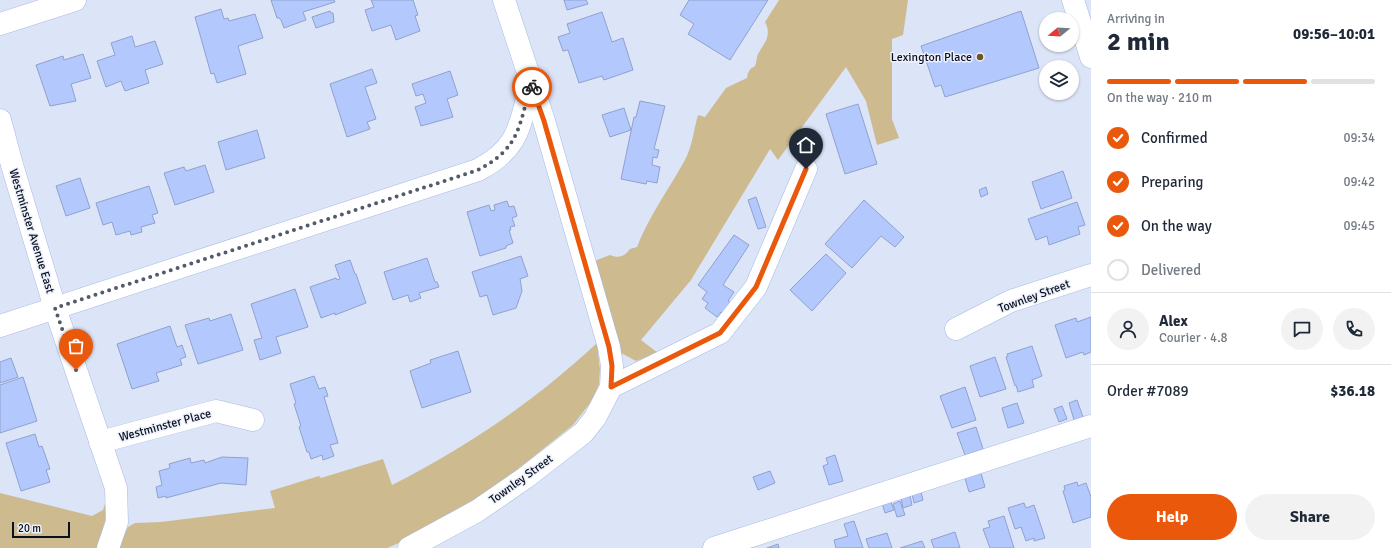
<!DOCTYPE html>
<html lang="en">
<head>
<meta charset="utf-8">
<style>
	:root { --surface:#fff; --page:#f2f2f3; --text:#1f2937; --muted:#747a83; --line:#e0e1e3; --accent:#ea580c }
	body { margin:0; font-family:Signika,sans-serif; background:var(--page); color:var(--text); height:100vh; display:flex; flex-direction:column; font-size:15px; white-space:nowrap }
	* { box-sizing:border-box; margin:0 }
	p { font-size:13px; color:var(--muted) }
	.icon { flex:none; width:22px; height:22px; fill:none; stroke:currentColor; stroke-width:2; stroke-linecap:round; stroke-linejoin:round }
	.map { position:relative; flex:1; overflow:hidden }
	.panel { display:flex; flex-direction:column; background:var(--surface); width:300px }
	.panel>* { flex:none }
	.needle { width:26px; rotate:252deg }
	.controls { position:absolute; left:1039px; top:12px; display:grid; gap:8px }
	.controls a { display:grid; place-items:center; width:40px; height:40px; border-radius:50%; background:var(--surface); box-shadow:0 1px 3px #0004; font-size:20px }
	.scale { position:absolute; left:12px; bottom:10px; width:58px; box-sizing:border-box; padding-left:4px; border:2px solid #0a101f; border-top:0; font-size:11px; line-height:14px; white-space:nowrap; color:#0a101f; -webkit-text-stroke:3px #edf1fb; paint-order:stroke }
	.pin { position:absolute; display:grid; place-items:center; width:34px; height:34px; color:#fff; margin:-41px -17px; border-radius:50% 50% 50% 0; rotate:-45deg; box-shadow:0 0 4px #0007 }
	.pin .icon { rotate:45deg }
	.courier { position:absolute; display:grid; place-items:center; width:40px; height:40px; margin:-20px; border:3px solid #ea580c; border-radius:50%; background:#fff; color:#222; box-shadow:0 1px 5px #0007 }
	.summary em { font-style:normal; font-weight:700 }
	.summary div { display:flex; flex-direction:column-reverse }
	.summary { display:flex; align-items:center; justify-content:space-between; height:68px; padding:0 16px }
	h1 { font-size:26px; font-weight:700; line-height:30px }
	.bar { display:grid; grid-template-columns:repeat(4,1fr); gap:6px 4px; align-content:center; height:48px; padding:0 16px }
	.bar i { height:5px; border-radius:3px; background:var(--line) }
	.bar .selected { background:var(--accent) }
	.bar p { grid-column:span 4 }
	.line { display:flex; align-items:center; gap:10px; padding:0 16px; border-top:1px solid var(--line) }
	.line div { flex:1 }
	.round { display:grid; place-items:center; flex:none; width:42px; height:42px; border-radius:21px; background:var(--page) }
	ol { padding:0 16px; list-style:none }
	li { display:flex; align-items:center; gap:12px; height:44px }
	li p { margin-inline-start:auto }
	li .icon { padding:4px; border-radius:50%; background:var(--accent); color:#fff; stroke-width:4 }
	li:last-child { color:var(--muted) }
	li i { width:22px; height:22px; border:2px solid var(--line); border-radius:50% }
	.cta { display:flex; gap:8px; margin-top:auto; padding:8px 16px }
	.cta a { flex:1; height:46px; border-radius:24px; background:var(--accent); color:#fff; font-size:16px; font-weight:700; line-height:46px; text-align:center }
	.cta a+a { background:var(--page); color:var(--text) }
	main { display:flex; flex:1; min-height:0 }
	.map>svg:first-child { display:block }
</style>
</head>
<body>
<main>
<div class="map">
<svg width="1091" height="548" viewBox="0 0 1091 548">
	<rect width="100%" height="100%" fill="#dce4f7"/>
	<g fill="#cdba8f">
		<path d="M779 0H908L903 35 892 39V119L899 138 877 145 866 101 846 67 778 160 770 149 691 280 641 340 658 353 636 361 621 353 592 262 610 255C619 259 625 256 630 249L637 247C649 216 669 189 685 160 692 147 694 129 698 115L705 117 726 88 747 78C748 72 749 69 755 66 757 62 756 58 758 54 765 42 772 35 765 22Z"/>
		<path d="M597 343 600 370 599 384 594 398 573 425 493 489 399 543 387 548H118L128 527 135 523 161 522 275 508 270 491 319 476 321 478 383 459 392 485C466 448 536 400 597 343Z"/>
		<polygon points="0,493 92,516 103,510 106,501 107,513 98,548 0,548"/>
	</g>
	<g fill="#b3c8fd" stroke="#90a1ce">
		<polygon points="271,0 334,0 335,2 303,12 306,20 284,28 281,20 279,18 277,18"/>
		<polygon points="371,0 413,0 418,15 415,16 420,31 396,40 391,25 372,31 365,10 374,7"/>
		<polygon points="564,0 586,0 588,4 567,10"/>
		<polygon points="689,0 768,0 730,60 688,34 694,24 680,15"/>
		<polygon points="221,9 224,19 228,18 229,21 255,14 263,38 238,46 246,74 217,83 214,73 211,74 195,17"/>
		<polygon points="330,11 331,13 333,13 334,22 316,28 312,17"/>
		<polygon points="1021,11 1039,68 945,97 941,85 935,87 921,46"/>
		<polygon points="602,12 612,42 623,38 633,70 604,80 602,76 579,83 568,50 563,51 558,37 570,33 567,24"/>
		<polygon points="132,36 135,47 155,41 163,64 145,70 149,83 125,91 121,81 106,87 97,61 115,55 111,43"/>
		<polygon points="83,54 91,78 71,84 76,101 50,106 36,65 63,56 64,60"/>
		<polygon points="372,69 377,83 365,87 376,119 367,122 370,129 347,137 330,84"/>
		<polygon points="450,71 458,95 447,99 453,117 421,126 415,107 426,103 423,94 416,96 412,84"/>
		<polygon points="640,101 665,106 654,149 659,150 657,158 653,157 652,165 660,167 657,183 647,181 646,184 621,179 634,117 636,117"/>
		<polygon points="858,104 877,164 845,174 826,114"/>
		<polygon points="624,108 631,130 610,137 602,115"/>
		<polygon points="257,130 265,158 226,170 218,142"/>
		<polygon points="205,165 214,192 175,205 164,173 184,167 186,171"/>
		<polygon points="1063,171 1072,198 1041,209 1032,182"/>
		<polygon points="80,178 90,208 66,216 56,186"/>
		<polygon points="149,186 158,213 152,215 155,223 141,227 142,232 131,235 130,231 116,235 112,222 103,225 96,203"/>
		<polygon points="986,187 988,194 981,197 979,190"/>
		<polygon points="756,197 766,227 758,229 748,200"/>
		<polygon points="864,200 904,237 895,247 881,236 852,268 825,244"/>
		<polygon points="507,201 509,207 514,206 517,216 512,218 515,226 510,227 511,230 509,230 513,243 506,246 506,248 480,256 467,212 489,205 491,211 495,210 494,205"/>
		<polygon points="1077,202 1085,225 1078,227 1080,234 1049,245 1047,236 1036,240 1028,219"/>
		<polygon points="734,235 749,245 723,285 734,292 728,301 732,304 725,315 721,312 717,317 705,308 708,303 702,299 707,292 698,285"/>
		<polygon points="826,254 846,273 812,311 790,290"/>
		<polygon points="521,256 528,276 520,279 522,291 516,308 493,315 487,295 480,297 472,272"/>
		<polygon points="427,258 435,282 437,282 439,287 419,293 421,298 410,302 408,295 393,300 384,272"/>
		<polygon points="350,260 355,274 356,274 366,303 335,315 335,313 321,318 310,287 336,278 337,280 340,279 335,265"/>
		<polygon points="295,289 308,327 276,337 281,353 260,360 254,340 262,338 251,304"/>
		<polygon points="231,314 243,350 198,364 185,325 209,318 210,321"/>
		<polygon points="1091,317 1091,352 1084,355 1083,352 1066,358 1055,325 1076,318 1077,322"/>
		<polygon points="170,326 177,347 182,345 186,357 180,359 182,365 156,373 159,381 132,389 117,344"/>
		<polygon points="1032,346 1042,376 1032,380 1034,387 1018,392 1016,385 1015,386 1006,357 1008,356 1007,354"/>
		<polygon points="458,351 471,392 422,408 410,371 431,363 430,360"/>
		<polygon points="995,357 1006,389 980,397 970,366"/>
		<polygon points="11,358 18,377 0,383 0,362"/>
		<polygon points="314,376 319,389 325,387 328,396 324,397 338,443 330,445 334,456 323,460 322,455 311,459 309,452 307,452 299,427 301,426 294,404 296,403 290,384"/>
		<polygon points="23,377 37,421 0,433 0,385"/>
		<polygon points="965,387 976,420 952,428 940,396"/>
		<polygon points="1077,400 1083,417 1074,420 1069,403"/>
		<polygon points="1017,403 1024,423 1008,428 1002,408"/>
		<polygon points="1062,406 1067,419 1059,422 1054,409"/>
		<polygon points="976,427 983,449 965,455 957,433"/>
		<polygon points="35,434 39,447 42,446 50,469 46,470 50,482 21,491 6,443"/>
		<polygon points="835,455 843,481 829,485 823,466 828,464 826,458"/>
		<polygon points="222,457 248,458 246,485 221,483 166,498 166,496 158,498 156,487 162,485 159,471 170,468 169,464 190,458 191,463 204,460 205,463"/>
		<polygon points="980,470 985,487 969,492 964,475"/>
		<polygon points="770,471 775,483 758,490 753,477"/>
		<polygon points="1077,482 1078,486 1086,483 1091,497 1091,517 1073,523 1063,491 1065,490 1064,486"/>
		<polygon points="921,492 923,500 914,503 912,494"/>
		<polygon points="910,496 912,505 903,508 901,498"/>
		<polygon points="890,500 894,510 885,513 882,503"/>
		<polygon points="900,501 905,515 897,517 893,504"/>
		<polygon points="1024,503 1026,508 1034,505 1045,538 1034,541 1034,538 1026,541 1021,527 1015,529 1008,508"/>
		<polygon points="1004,516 1014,548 990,548 983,529 990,527 988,521"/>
		<polygon points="854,521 863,548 836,548 834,540 848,536 844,524"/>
		<polygon points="955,532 960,548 934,548 931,540"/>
		<polygon points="887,533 892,548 869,548 866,539"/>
		<polygon points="922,541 925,548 900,548"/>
		<polygon points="778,544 779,548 767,548"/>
	</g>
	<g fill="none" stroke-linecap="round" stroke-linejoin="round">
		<defs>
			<g id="minor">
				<polyline points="1073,0 1091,57"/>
				<polyline points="0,24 75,0"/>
				<polyline points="0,120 12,165 55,308 116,488 117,522 108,548"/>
				<path d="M0 326 478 170C520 148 519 126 531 84"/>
				<polyline points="956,329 1011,301 1091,275"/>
				<polyline points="611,387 720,333 756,287 806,169"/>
				<polyline points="100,442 216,411 253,420"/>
				<polyline points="409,548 477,511 525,478 583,433 595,418 611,387 612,366 609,347 544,121 504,0"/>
				<polyline points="714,548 1091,426"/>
			</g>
		</defs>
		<use href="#minor" stroke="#a7bae7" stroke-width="23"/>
		<use href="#minor" stroke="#fff" stroke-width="22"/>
	</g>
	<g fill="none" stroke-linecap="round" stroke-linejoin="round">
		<path stroke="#545a6b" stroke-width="4" stroke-dasharray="0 7.2" d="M76 370 55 308 478 170C520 148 519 126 531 84L532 87"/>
		<polyline stroke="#ea580c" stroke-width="5" points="532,87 544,121 609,347 612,366 611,387 720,333 756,287 806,169"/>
	</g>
	<circle fill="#6a5725" stroke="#edf1fb" stroke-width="1.5" cx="980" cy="57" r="4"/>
	<g text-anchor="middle" stroke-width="3" stroke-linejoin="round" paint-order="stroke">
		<g font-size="12" fill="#0a101f" stroke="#edf1fb" text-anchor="end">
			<text x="972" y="61">Lexington Place</text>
		</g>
		<g font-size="12" fill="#0a101f" stroke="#edf1fb">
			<text transform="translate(32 231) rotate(73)" y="4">Westminster Avenue East</text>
			<text transform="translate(1034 296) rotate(-20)" y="4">Townley Street</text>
			<text transform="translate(165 425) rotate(-15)" y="4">Westminster Place</text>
			<text transform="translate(521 479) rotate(-36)" y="4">Townley Street</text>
		</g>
	</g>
</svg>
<div class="controls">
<a><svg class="needle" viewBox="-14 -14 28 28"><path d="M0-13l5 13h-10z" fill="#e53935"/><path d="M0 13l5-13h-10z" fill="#747a83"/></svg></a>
<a><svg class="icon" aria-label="layers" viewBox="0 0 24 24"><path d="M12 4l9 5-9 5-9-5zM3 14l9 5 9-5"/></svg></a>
</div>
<div class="scale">20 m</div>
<div class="pin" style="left:76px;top:370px;background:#ea580c"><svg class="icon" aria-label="bag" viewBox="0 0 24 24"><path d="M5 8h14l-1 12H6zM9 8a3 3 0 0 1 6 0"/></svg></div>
<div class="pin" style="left:806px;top:169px;background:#1f2937"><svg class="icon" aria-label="home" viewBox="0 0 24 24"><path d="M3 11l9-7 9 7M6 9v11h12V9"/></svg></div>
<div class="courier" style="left:532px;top:87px"><svg class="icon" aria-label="bike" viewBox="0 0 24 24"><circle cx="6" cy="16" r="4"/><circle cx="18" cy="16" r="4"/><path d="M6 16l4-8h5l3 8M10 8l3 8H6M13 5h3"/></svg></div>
</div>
<section class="panel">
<div class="summary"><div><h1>2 min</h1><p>Arriving in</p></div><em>09:56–10:01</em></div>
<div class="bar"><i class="selected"></i><i class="selected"></i><i class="selected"></i><i></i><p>On the way · 210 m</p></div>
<ol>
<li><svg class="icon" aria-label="check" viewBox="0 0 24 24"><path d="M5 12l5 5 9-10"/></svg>Confirmed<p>09:34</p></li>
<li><svg class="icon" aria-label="check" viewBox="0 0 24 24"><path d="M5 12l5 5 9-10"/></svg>Preparing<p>09:42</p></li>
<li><svg class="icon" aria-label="check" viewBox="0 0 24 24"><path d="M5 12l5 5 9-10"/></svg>On the way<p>09:45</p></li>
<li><i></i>Delivered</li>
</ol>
<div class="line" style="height:72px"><a class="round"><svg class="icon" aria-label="person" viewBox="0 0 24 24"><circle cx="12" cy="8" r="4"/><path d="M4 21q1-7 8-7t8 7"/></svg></a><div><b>Alex</b><p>Courier · 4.8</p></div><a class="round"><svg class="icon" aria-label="chat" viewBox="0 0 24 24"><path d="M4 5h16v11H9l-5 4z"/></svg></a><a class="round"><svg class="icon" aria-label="phone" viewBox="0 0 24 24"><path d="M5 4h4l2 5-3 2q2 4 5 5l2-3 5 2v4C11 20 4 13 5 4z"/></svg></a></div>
<div class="line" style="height:52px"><div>Order #7089</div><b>$36.18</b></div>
<div class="cta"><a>Help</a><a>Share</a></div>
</section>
</main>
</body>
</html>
